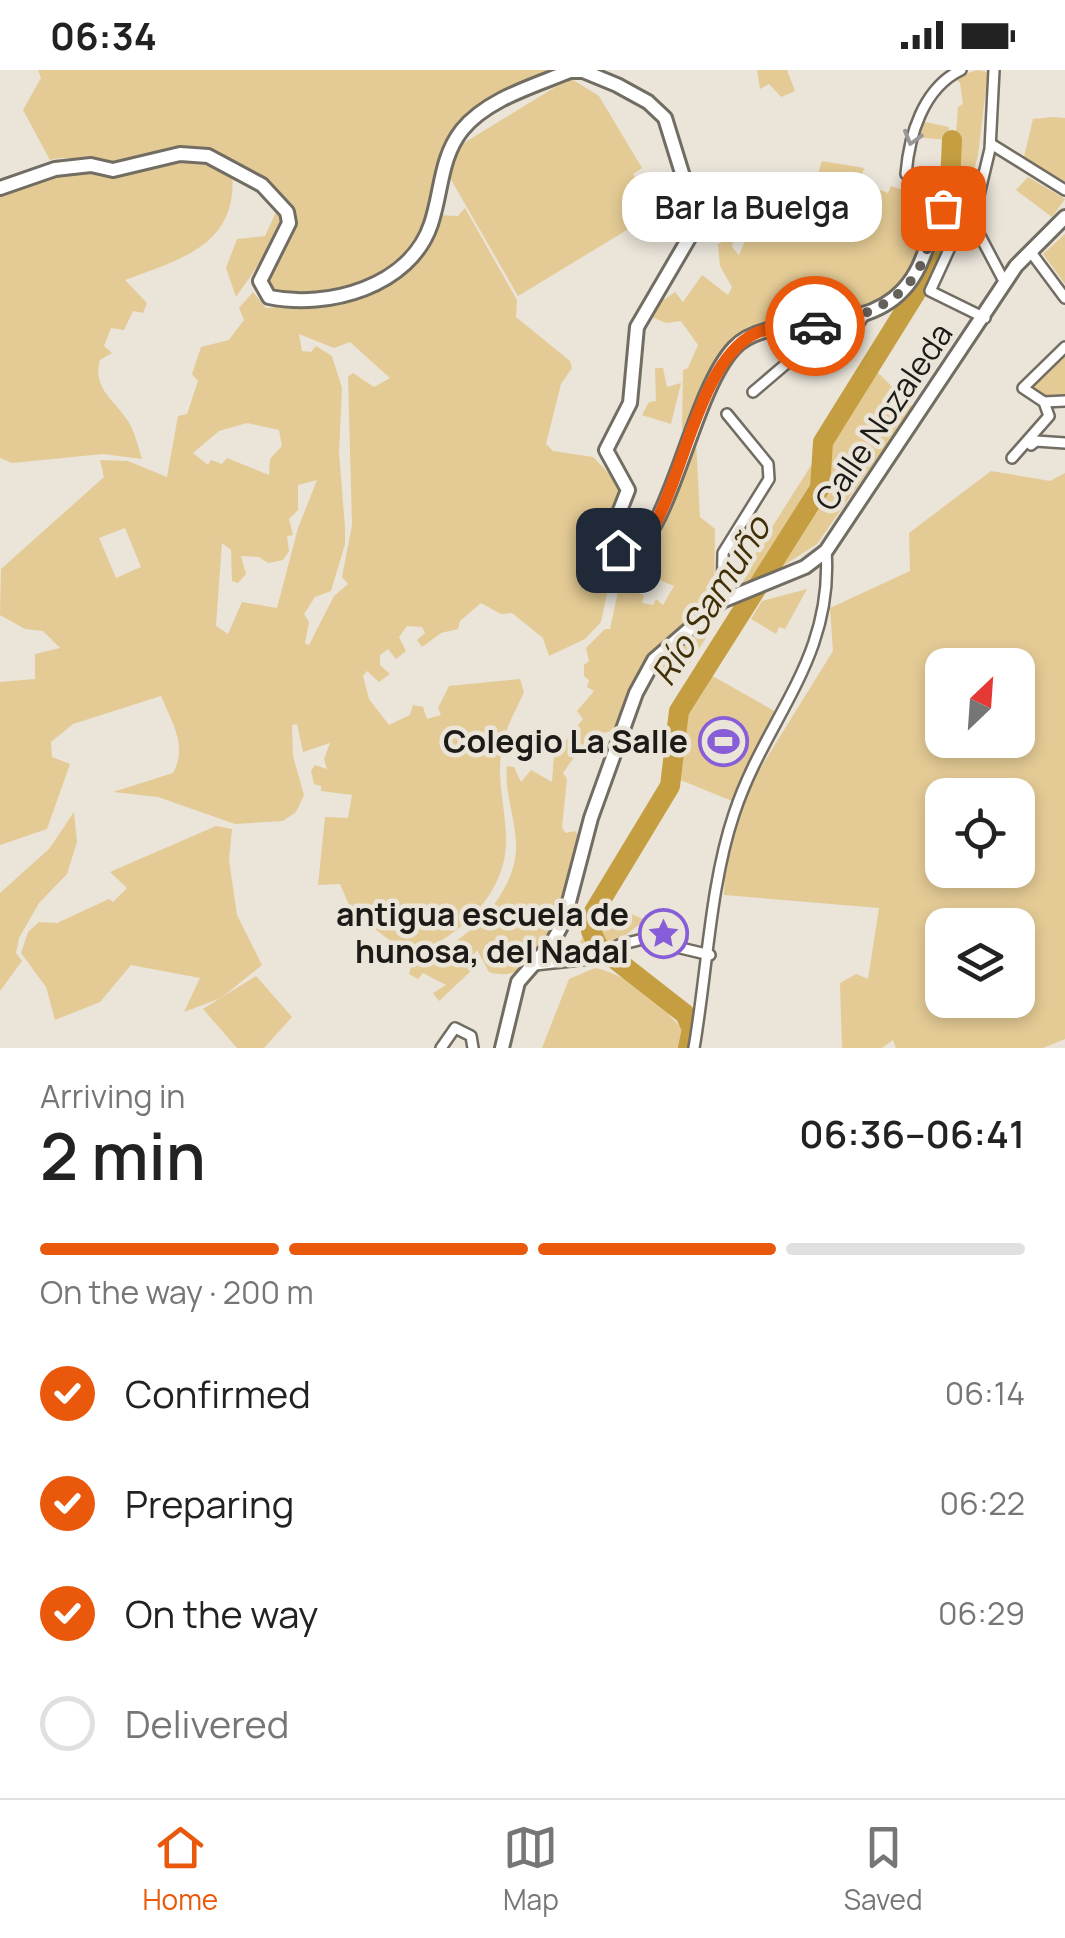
<!DOCTYPE html>
<html lang="en">
<head>
<meta charset="utf-8">
<style>
	:root { --surface:#fff; --page:#f2f2f2; --text:#222; --muted:#767676; --line:#e0e0e0; --accent:#ea580c }
	body { margin:0; font-family:Manrope,sans-serif; background:var(--page); color:var(--text); height:100vh; display:flex; flex-direction:column; font-size:38px; white-space:nowrap }
	* { box-sizing:border-box; margin:0 }
	p { font-size:32px; color:var(--muted) }
	.icon { flex:none; width:55px; height:55px; fill:none; stroke:currentColor; stroke-width:2; stroke-linecap:round; stroke-linejoin:round }
	.map { position:relative; height:978px; overflow:hidden }
	.panel { display:flex; flex-direction:column; background:var(--surface); flex:1 }
	.panel>* { flex:none }
	.needle { width:65px; rotate:25deg }
	.buttons { position:absolute; left:925px; top:578px; display:grid; gap:20px }
	.buttons a { display:grid; place-items:center; width:110px; height:110px; border-radius:20px; background:var(--surface); box-shadow:0 5px 15px #0003; font-size:50px }
	.pin { position:absolute; display:grid; place-items:center; width:85px; height:85px; color:#fff; margin:-42px; border-radius:20px; box-shadow:0 5px 15px #0006 }
	.courier { position:absolute; display:grid; place-items:center; width:100px; height:100px; margin:-50px; border:8px solid #ea580c; border-radius:50%; background:#fff; color:#222; box-shadow:0 2px 12px #0007 }
	.bubble { position:absolute; height:70px; border-radius:30px; background:var(--surface); box-shadow:0 5px 15px #0003; font-size:32px; font-weight:600; line-height:70px; text-align:center }
	.headline em { font-style:normal; font-weight:600 }
	.headline div { display:flex; flex-direction:column-reverse }
	.headline { display:flex; align-items:center; justify-content:space-between; height:170px; padding:0 40px }
	h1 { font-size:65px; font-weight:600; line-height:75px }
	.bar { display:grid; grid-template-columns:repeat(4,1fr); gap:15px 10px; align-content:center; height:120px; padding:0 40px }
	.bar i { height:12px; border-radius:8px; background:var(--line) }
	.bar .active { background:var(--accent) }
	.bar p { grid-column:span 4 }
	ol { padding:0 40px; list-style:none }
	li { display:flex; align-items:center; gap:30px; height:110px }
	li p { margin-inline-start:auto }
	li .icon { padding:10px; border-radius:50%; background:var(--accent); color:#fff; stroke-width:4 }
	li:last-child { color:var(--muted) }
	li i { width:55px; height:55px; border:5px solid var(--line); border-radius:50% }
	.status { display:flex; justify-content:space-between; align-items:center; height:70px; padding:0 50px; background:var(--surface); direction:ltr }
	.status svg { height:28px; fill:currentColor }
	.dock { display:flex; justify-content:space-around; align-items:center; height:140px; border-top:2px solid var(--line); background:var(--surface); font-size:28px; color:var(--muted) }
	.dock a { display:grid; justify-items:center; gap:5px }
	.dock .active { color:var(--accent) }
	.map>svg:first-child { display:block }
</style>
</head>
<body>
<div class="status"><b>06:34</b><svg viewBox="0 0 49 12"><path d="M0 12V9h3v3zM5 12V6h3v6zM10 12V3h3v9zM15 12V0h3v12zM26 1h20v11H26zM47 4h2v5h-2z"/></svg></div>
<div class="map">
<svg width="1065" height="978" viewBox="0 0 1065 978">
	<rect width="100%" height="100%" fill="#eae4d9"/>
	<g fill="#e4cb95" fill-rule="evenodd">
		<path d="M38 0H556C519 19 472 34 448 69 433 93 434 124 426 150 405 214 332 226 273 224L264 208 293 161 294 151C262 117 226 68 173 77 153 81 132 91 112 92 91 93 71 84 50 90L23 40 41 8Z"/>
		<polygon points="757,0 787,0 795,21 781,27 769,14 760,19"/>
		<polygon points="978,0 988,2 978,85 966,130 961,134 951,130 958,37 963,34 960,13 954,7"/>
		<polygon points="570,8 599,26 642,98 633,104 655,143 518,226 446,101 454,79"/>
		<polygon points="1053,47 1065,48 1065,112 1024,87 1033,49"/>
		<polygon points="925,52 949,57 948,70 914,67"/>
		<path d="M178 89H207L232 102C239 175 181 189 125 210L147 233 143 243 133 241 124 260 111 258 104 276 112 283 100 290C92 319 115 330 128 351 135 362 138 377 142 389L103 384 12 393 0 388V123L49 105Z"/>
		<path d="M822 91 864 98 860 112 888 123 891 116 921 126 935 138C905 225 887 241 794 249 778 251 755 251 743 262 716 285 701 330 686 361L682 360 683 300 688 298 698 275 681 251 666 253 647 245 658 227 665 229 675 222 683 232 702 205 728 225 732 217 720 196 718 174 734 166 732 177 739 185C747 166 752 153 774 151L798 122 813 120Z"/>
		<polygon points="1028,107 1065,129 1052,147 1016,120"/>
		<polygon points="723,111 733,114 741,124 753,117 756,125 748,136 761,136 766,146 764,150 737,149 733,161 726,158 721,166 715,159 713,167 706,169 697,163 704,123 717,130"/>
		<path d="M465 138 517 230 516 247 570 291 572 298 561 314 546 374 553 381 593 387 623 418 605 465 614 490 601 552 585 569 549 586 543 568 512 543 501 544 481 533 460 551 458 559 441 563 422 577 417 570 425 563 422 557 407 556 399 567 406 581 396 589 388 579 380 585V595L390 604 379 612 367 601 363 606 369 629 389 655 410 645 413 635 423 637 427 649 441 645 438 638 449 616 520 609 524 622C514 645 504 659 501 685 497 713 506 740 506 769 507 824 459 867 411 886L352 842 340 814 318 815 325 747 348 748 352 725 321 721V716L314 714 311 701 315 695 327 699 324 689 330 673 303 682 297 654 292 655 293 686 304 725 296 742 283 751 235 754 158 727 113 722 173 703C188 676 172 653 161 626L73 654 51 672 52 687 70 694 47 759 0 775V612L35 609V584L60 578 43 561 25 559 0 545 1 499 104 407 100 390 128 391 167 407 178 346 187 344 198 311 192 304 201 277 229 270 244 250 239 238 253 222 266 238C340 230 418 233 439 145L458 146ZM299 264 334 278 350 272 390 308 374 317 353 303 348 307 352 455 342 507 348 514 334 526 309 575 305 573 309 552 304 544 315 527 331 521 345 474V457L339 382 342 318 332 286 316 276 311 282 302 281ZM247 353 279 360 282 376 270 389 269 405 227 388 222 394 211 390 208 395 193 383 219 361ZM317 410 298 458 277 538 242 532 228 564 216 556 222 473 231 480 232 511 238 513 246 504 241 486 259 487 268 493 283 490 289 481 287 466 293 465 289 449 298 440V415ZM125 458 141 497 116 508 99 468Z"/>
		<polygon points="277,140 286,155 236,227 226,198 237,169 265,166"/>
		<polygon points="1065,164 1065,214 1043,184"/>
		<polygon points="1065,282 1065,325 1042,327 1030,321 1031,314"/>
		<polygon points="655,298 663,298 667,317 681,313 671,354 642,345 649,332 656,331"/>
		<polygon points="873,298 913,337 817,474 775,501 831,416 825,383 828,370"/>
		<path d="M692 371H696L700 447 715 459 714 531C656 580 645 585 619 659L588 667 563 703 567 709 562 758 566 763 575 761 583 771C572 812 550 921 489 902L477 880 468 893 472 900 439 931 433 923 446 915 423 903 418 909 409 904 412 893C458 881 514 829 516 780 517 751 504 724 507 696L514 697 521 712 531 700 552 712 554 685 583 649 577 641 594 621 587 617 589 610 584 606V595L589 591 586 578 605 559H610L620 512 643 481ZM642 503 674 516 663 535 656 529 653 535 642 533 644 525 638 523Z"/>
		<polygon points="817,386 821,414 764,506 740,516 751,499 750,492"/>
		<path d="M991 401 1050 411 1065 403V969L1043 978H896L893 970 882 978H842L840 913 856 904 868 909 879 838 724 825 725 794 735 752 753 710 833 581 830 538 910 501 909 463ZM942 595H1018V670H942ZM942 725H1018V800H942ZM942 855H1018V930H942Z"/>
		<polygon points="807,519 785,559 779,557 776,564 751,549 762,531"/>
		<polygon points="711,552 713,557 680,608 655,595"/>
		<polygon points="709,604 778,643 732,731 678,709 685,646"/>
		<polygon points="74,742 77,772 67,804 39,833 19,868 16,883 22,891 0,921 0,823 49,779"/>
		<polygon points="216,756 232,759 229,790 237,845 262,895 221,928 184,942 200,908 131,895 100,932 55,950 46,917 21,883 28,862 39,852 57,853 109,829 113,832 127,818 110,802"/>
		<polygon points="606,833 645,850 610,877 592,884 580,872 588,858 596,857 598,842"/>
		<path d="M595 898C630 905 659 933 682 959V978H542L569 909Z"/>
		<polygon points="256,906 292,947 264,978 237,978 203,939"/>
	</g>
	<g fill="none" stroke-linecap="round" stroke-linejoin="round">
		<g stroke="#c49e41" stroke-width="20">
			<polyline points="950,113 952,70"/>
			<polyline points="688,978 692,959 685,944 598,876 591,861 592,845 670,716 679,641 820,418 823,372 925,208 947,151"/>
		</g>
		<defs>
			<g id="street">
				<polyline points="991,74 1065,120"/>
				<path d="M943 138 906 104C909 66 923 18 961 0"/>
				<polyline points="968,143 1005,213"/>
				<polyline points="1030,181 1065,228"/>
				<polyline points="985,248 930,221 959,158 978,129 990,79 994,0"/>
				<polyline points="1065,277 1023,318 1044,332 1065,331"/>
				<polyline points="753,322 787,293 838,287 864,245"/>
				<polyline points="1031,375 1036,371 1065,373"/>
				<polyline points="1012,388 1049,346 1044,332"/>
				<polyline points="722,531 723,483 769,409 768,394 727,344"/>
				<polyline points="535,895 598,888 619,875 643,869 710,885"/>
				<polyline points="441,978 455,958 471,966 473,978"/>
				<path d="M694 978C707 903 710 815 734 744 765 649 834 589 826 481"/>
			</g>
			<g id="secondary">
				<path d="M0 118 55 99 91 95 113 100 180 84 208 86 262 115 287 142 289 153 260 211 269 227C328 239 410 217 431 154 442 121 440 88 462 60 487 29 534 16 570 1H583L617 15 648 32 665 48 694 142 689 168 637 257 630 333 606 380 628 420 613 458 618 480 628 486C672 462 692 323 734 278 769 240 858 269 903 220 926 196 927 165 943 138L968 143"/>
				<polyline points="502,978 518,912 552,873 564,851 591,748 636,623 654,590 722,531 805,497 826,481 1016,196 1065,147"/>
			</g>
		</defs>
		<use href="#street" stroke="#726d63" stroke-width="14"/>
		<use href="#secondary" stroke="#726d63" stroke-width="18"/>
		<use href="#street" stroke="#fff" stroke-width="9"/>
		<use href="#secondary" stroke="#fff" stroke-width="12"/>
	</g>
	<defs><path id="oneway-chevron" d="M-2-3.5L2.5 0L-2 3.5" fill="none" stroke-width="1.6" stroke-linecap="round" stroke-linejoin="round" transform="scale(2.5)"/></defs>
	<use stroke="#999897" href="#oneway-chevron" transform="translate(912 68) rotate(106)"/>
	<g fill="none" stroke-linecap="round" stroke-linejoin="round">
		<path stroke="#65615b" stroke-width="10" stroke-dasharray="0 18" d="M815 256C858 249 905 234 923 190 930 173 933 154 943 138"/>
		<path stroke="#ea580c" stroke-width="12" d="M618 480 628 486C679 458 688 298 754 264 770 256 797 257 815 256"/>
	</g>
	<defs>
		<symbol id="stadium-ring" viewBox="-11 -11 22 22"><circle r="9.5" fill="#eae4d9" stroke="#885ed8" stroke-width="1.5"/><path d="M0-5a6.5 5 0 1 0 0 10a6.5 5 0 1 0 0-10ZM-3.5-1.8h7v3.6h-7Z" fill="#885ed8"/></symbol>
		<symbol id="sight-ring" viewBox="-11 -11 22 22"><circle r="9.5" fill="#eae4d9" stroke="#885ed8" stroke-width="1.5"/><path d="M0-6L1.8-2.2L6-1.7L2.9 1.2L3.7 5.4L0 3.3L-3.7 5.4L-2.9 1.2L-6-1.7L-1.8-2.2Z" fill="#885ed8"/></symbol>
	</defs>
	<g fill-rule="evenodd">
		<use href="#stadium-ring" x="696" y="644" width="55" height="55"/>
		<use href="#sight-ring" x="636" y="836" width="55" height="55"/>
	</g>
	<g text-anchor="middle" stroke-width="9" stroke-linejoin="round" paint-order="stroke">
		<g font-size="32" fill="#1d1b17" stroke="#eae4d9">
			<text transform="translate(884 347) rotate(-56)" y="11">Calle Nozaleda</text>
		</g>
		<g font-size="32" font-weight="bold" fill="#1d1b17" stroke="#eae4d9" text-anchor="end">
			<text x="688" y="683">Colegio La Salle</text>
			<text x="629" y="856">antigua escuela de<tspan x="629" dy="37">hunosa, del Nadal</tspan></text>
		</g>
		<g font-size="35" font-style="italic" fill="#3f3006" stroke="#eae4d9">
			<text transform="translate(711 531) rotate(-58)" y="12">Río Samuño</text>
		</g>
	</g>
</svg>
<div class="buttons">
<a><svg class="needle" viewBox="-14 -14 28 28"><path d="M0-13l5 13h-10z" fill="#e53935"/><path d="M0 13l5-13h-10z" fill="#767676"/></svg></a>
<a><svg class="icon" aria-label="locate" viewBox="0 0 24 24"><circle cx="12" cy="12" r="6"/><path d="M12 2v4M12 18v4M2 12h4M18 12h4"/></svg></a>
<a><svg class="icon" aria-label="layers" viewBox="0 0 24 24"><path d="M12 4l9 5-9 5-9-5zM3 14l9 5 9-5"/></svg></a>
</div>
<div class="pin" style="left:943px;top:138px;background:#ea580c"><svg class="icon" aria-label="bag" viewBox="0 0 24 24"><path d="M5 8h14l-1 12H6zM9 8a3 3 0 0 1 6 0"/></svg></div>
<div class="pin" style="left:618px;top:480px;background:#1f2937"><svg class="icon" aria-label="home" viewBox="0 0 24 24"><path d="M3 11l9-7 9 7M6 9v11h12V9"/></svg></div>
<div class="courier" style="left:815px;top:256px"><svg class="icon" aria-label="car" viewBox="0 0 24 24"><path d="M5 17H2v-5l4-1 3-4h7l3 4 3 1v5h-3M9 17h6M6 11h13"/><circle cx="7" cy="17" r="2"/><circle cx="17" cy="17" r="2"/></svg></div>
<div class="bubble" style="left:622px;top:102px;width:260px">Bar la Buelga</div>
</div>
<section class="panel">
<div class="headline"><div><h1>2 min</h1><p>Arriving in</p></div><em>06:36–06:41</em></div>
<div class="bar"><i class="active"></i><i class="active"></i><i class="active"></i><i></i><p>On the way · 200 m</p></div>
<ol>
<li><svg class="icon" aria-label="check" viewBox="0 0 24 24"><path d="M5 12l5 5 9-10"/></svg>Confirmed<p>06:14</p></li>
<li><svg class="icon" aria-label="check" viewBox="0 0 24 24"><path d="M5 12l5 5 9-10"/></svg>Preparing<p>06:22</p></li>
<li><svg class="icon" aria-label="check" viewBox="0 0 24 24"><path d="M5 12l5 5 9-10"/></svg>On the way<p>06:29</p></li>
<li><i></i>Delivered</li>
</ol>
</section>
<nav class="dock">
<a class="active"><svg class="icon" aria-label="home" viewBox="0 0 24 24"><path d="M3 11l9-7 9 7M6 9v11h12V9"/></svg>Home</a>
<a><svg class="icon" aria-label="map" viewBox="0 0 24 24"><path d="M3 6l6-2 6 2 6-2v14l-6 2-6-2-6 2zM9 4v14M15 6v14"/></svg>Map</a>
<a><svg class="icon" aria-label="saved" viewBox="0 0 24 24"><path d="M7 4h10v16l-5-4-5 4z"/></svg>Saved</a>
</nav>
</body>
</html>
